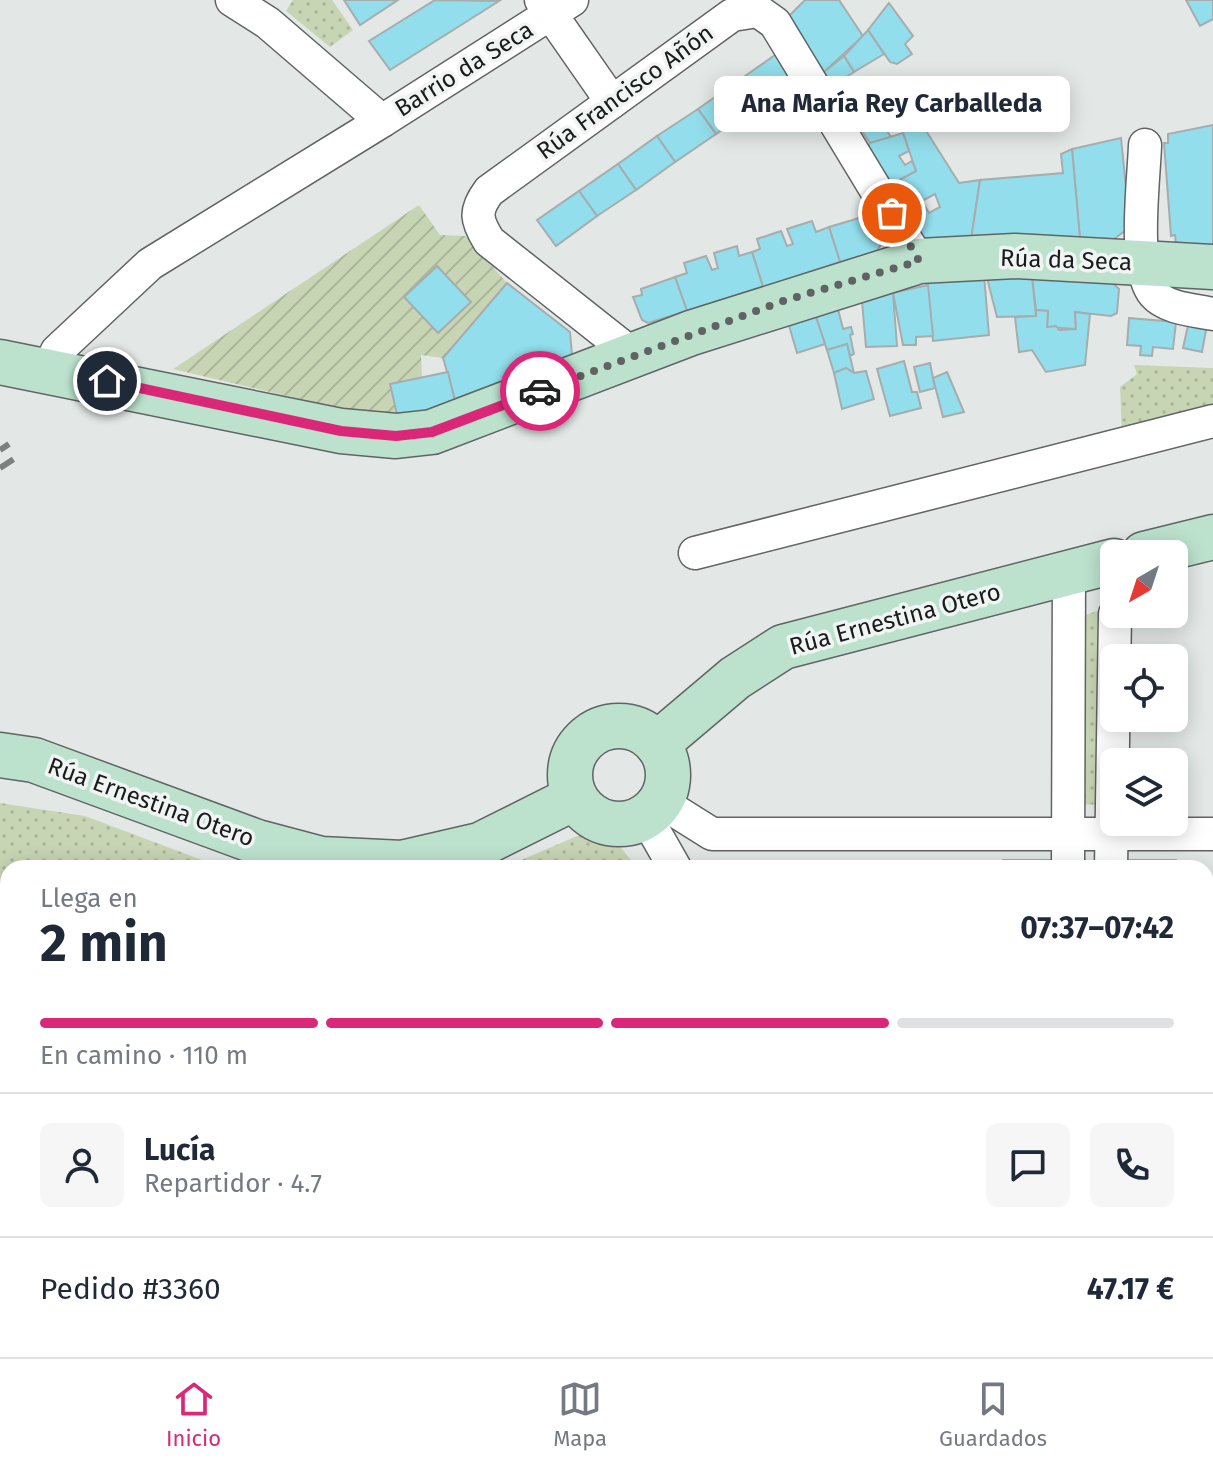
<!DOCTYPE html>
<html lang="es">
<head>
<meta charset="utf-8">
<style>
	:root { --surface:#fff; --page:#f6f6f7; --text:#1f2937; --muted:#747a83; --line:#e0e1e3; --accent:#db2777 }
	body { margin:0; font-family:"Fira Sans",sans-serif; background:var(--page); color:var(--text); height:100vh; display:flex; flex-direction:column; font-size:30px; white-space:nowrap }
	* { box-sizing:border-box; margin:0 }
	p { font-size:26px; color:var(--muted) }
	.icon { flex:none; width:44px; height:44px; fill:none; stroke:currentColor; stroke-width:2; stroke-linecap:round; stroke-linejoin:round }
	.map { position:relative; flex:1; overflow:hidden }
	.details { position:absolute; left:0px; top:860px; width:1214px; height:498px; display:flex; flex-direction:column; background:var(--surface); border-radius:24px 24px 0 0; box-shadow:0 4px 20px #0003 }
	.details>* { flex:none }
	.needle { width:52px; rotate:219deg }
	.fabs { position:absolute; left:1100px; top:540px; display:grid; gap:16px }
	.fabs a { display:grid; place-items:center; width:88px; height:88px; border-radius:12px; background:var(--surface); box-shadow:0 4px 20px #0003; font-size:40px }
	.pin { position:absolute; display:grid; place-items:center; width:68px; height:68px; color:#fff; margin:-34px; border:4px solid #fff; border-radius:50%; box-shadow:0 2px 8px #0007 }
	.courier { position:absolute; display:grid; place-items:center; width:80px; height:80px; margin:-40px; border:6px solid #db2777; border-radius:50%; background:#fff; color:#222; box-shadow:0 2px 10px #0007 }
	.bubble { position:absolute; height:56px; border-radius:12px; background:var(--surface); box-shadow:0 4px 20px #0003; font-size:26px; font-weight:700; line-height:56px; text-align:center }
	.headline em { font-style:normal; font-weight:700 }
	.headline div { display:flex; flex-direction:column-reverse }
	.headline { display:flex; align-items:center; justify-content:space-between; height:136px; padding:0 40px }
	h1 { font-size:52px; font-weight:700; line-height:60px }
	.bar { display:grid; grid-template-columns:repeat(4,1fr); gap:12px 8px; align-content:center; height:96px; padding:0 40px }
	.bar i { height:10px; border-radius:6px; background:var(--line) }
	.bar .active { background:var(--accent) }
	.bar p { grid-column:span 4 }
	.line { display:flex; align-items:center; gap:20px; padding:0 40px; border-top:2px solid var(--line) }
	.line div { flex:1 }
	.round { display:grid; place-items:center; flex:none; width:84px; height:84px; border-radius:12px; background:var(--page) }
	.menu { display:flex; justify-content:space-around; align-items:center; height:112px; border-top:2px solid var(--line); background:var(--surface); font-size:22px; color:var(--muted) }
	.menu a { display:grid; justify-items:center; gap:4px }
	.menu .active { color:var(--accent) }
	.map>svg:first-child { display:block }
</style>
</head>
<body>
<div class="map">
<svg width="1213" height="1357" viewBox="0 0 1213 1357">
	<defs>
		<pattern id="grass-dots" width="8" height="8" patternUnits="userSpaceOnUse" patternTransform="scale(2)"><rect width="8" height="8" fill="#c8d5b4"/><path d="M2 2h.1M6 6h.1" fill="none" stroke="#abb69a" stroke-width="1.8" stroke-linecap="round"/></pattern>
		<pattern id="garden-furrows" width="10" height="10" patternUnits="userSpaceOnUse" patternTransform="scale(2)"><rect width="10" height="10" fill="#c8d5b4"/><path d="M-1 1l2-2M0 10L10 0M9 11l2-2" fill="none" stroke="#abb69a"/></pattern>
		<pattern id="water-ripples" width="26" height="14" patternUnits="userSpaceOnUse" patternTransform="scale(2)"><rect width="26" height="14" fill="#5d92b5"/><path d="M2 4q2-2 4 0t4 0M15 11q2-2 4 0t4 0" fill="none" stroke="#4c7692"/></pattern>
	</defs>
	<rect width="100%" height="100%" fill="#e3e8e7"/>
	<g fill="url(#grass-dots)">
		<polygon points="293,0 332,0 353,30 330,47 286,11"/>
		<polygon points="1134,365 1213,368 1213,413 1122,435 1120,387 1137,374"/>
		<polygon points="1105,608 1103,805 1078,804 1080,617"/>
		<polygon points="0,803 85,816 223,868 8,868 8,1290 0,1295"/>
		<polygon points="577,836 615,840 637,868 503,868"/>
		<polygon points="1206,1084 1213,1084 1213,1176 1206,1177"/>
		<polygon points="1206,1251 1213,1251 1213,1295 1206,1296"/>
		<polygon points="72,1350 155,1350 140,1357 60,1357"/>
	</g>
	<polygon fill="url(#garden-furrows)" points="419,205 440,235 466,236 507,283 443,358 421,355 422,377 391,385 399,423 173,369"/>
	<polygon fill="url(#water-ripples)" points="1206,1323 1213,1323 1213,1357 183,1357 241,1350 1206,1350"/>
	<g fill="#92deec" stroke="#a7acad" stroke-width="2" fill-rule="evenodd">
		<polygon points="344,0 398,0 360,25"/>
		<polygon points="435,0 499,1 390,70 369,41"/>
		<polygon points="805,0 839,0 863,36 824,72 788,17"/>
		<polygon points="1186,0 1213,0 1213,19 1200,26"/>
		<polygon points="889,3 913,36 905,44 912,54 897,64 890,62 868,30"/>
		<polygon points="868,30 884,54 854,72 844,56"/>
		<polygon points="778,53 796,78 756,106 738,81"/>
		<polygon points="844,56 854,72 833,85 824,72"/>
		<polygon points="738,81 756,106 716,134 698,109"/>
		<polygon points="854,81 859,89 866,84 870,90 881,83 898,109 880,120 891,137 870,143 838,95 841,89"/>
		<polygon points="698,109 716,134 675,162 657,136"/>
		<path d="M918 118 959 183 980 180 971 240 925 239 912 231 893 198 899 191 897 181 916 171 901 127ZM935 194 940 207 929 213 922 201Z"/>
		<polygon points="1213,125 1213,250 1176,247 1175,235 1171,236 1164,143 1168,143 1168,134"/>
		<polygon points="903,133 909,151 899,156 905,165 912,161 916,171 890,185 867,149 870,143"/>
		<polygon points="657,136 675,162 636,190 618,164"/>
		<polygon points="1121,138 1130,227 1114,239 1080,239 1072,149"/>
		<polygon points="1072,149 1080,239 971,240 980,180 1063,173 1061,154"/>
		<polygon points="618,164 636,190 597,216 579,191"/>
		<polygon points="579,191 597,216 556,246 537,220"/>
		<polygon points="866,216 873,217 881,244 877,251 840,262 829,227"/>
		<polygon points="812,221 816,232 829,227 840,262 763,287 752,252 760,249 757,239 781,231 787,246 793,244 787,229"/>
		<polygon points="737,246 739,256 752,252 763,287 687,311 675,277 687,273 684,263 706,256 712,270 718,268 714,253"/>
		<polygon points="437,266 471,302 438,333 404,297"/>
		<polygon points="1103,274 1119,289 1117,313 1111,316 1075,312 1076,329 1047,327 1048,311 1036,310 1032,277"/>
		<polygon points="984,275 989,335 933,341 927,281"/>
		<polygon points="675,277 687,311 648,323 642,320 633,297 642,295 641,289"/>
		<polygon points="1032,277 1036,316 997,317 987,278"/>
		<polygon points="507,283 570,332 572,355 455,399 443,358"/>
		<polygon points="928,285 933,336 916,337 916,345 903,345 893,293"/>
		<polygon points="893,293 897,346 866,347 862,301"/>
		<polygon points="838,309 843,329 851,327 853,334 850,335 854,354 850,356 847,344 827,350 815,314"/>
		<polygon points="1036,310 1048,311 1047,327 1056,326 1059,330 1076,329 1075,312 1090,314 1085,365 1046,372 1032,350 1019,352 1015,317 1036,316"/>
		<polygon points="815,314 825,344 797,353 788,322"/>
		<polygon points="1129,318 1176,322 1173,349 1153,347 1152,356 1140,355 1141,346 1127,345"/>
		<polygon points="1189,321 1207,325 1202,352 1183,348"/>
		<polygon points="847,344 854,373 846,368 834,373 827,350"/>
		<polygon points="904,361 912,392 917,392 921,408 890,416 877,369"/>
		<polygon points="930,363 935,388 920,392 914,367"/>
		<polygon points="846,368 854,373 866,371 874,399 842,409 834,373"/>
		<polygon points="448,372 457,410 399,423 390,384"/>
		<polygon points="947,372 964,412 943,417 933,378"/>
		<rect x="1003" y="860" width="55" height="8"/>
		<rect x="1122" y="860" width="54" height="8"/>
		<rect x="715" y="861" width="55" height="7"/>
	</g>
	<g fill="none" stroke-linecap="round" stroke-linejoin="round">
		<defs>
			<polyline id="lane" points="1206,1073 1213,1073"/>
			<g id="street">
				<polyline points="232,0 268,23 382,121 572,0"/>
				<polyline points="541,0 612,102"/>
				<path d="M1145 145C1144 180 1132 268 1154 294 1167 309 1195 310 1213 314"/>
				<path d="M633 355 489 241C476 220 474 211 489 191L732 15 758 11 775 23 919 261"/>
				<polyline points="48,369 57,351 150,264 382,121"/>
				<polyline points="695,553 1213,421"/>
				<polyline points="661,802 712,834 1213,834"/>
				<polyline points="646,817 675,868"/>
				<polyline points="1068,868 1069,573"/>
				<polyline points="1111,868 1115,614"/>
			</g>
			<g id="secondary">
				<polyline points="0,362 341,431 396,436 432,432 691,333 919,261 1015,256 1213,267"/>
				<polyline points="1144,554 1213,537"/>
				<circle cx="619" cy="775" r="49"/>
				<polyline points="657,744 735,678 783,647 1114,561"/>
				<polyline points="0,755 34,760 257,842 321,859 402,863 480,845 574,798"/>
				<polyline points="1206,1209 1213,1207"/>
				<polyline points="0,1354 8,1350"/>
			</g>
		</defs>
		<use href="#lane" stroke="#606464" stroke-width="19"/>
		<use href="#street" stroke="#606464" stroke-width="35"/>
		<use href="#secondary" stroke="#606464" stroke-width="47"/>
		<g stroke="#a3a7a6" stroke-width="5" stroke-dasharray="6 6" stroke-linecap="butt">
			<polyline points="0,1062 8,1062"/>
			<polyline points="1206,1107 1213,1105"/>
			<polyline points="1206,1270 1213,1269"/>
			<polyline points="1206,1290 1213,1289"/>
			<polyline points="76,1357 88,1350"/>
			<polyline points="114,1357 127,1350"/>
		</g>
		<use href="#lane" stroke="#fff" stroke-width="16"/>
		<use href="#street" stroke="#fff" stroke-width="32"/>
		<use href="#secondary" stroke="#bce2ce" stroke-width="44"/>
		<g stroke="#7d807f" stroke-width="6" stroke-dasharray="16 8" stroke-linecap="butt">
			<polyline points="0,450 9,444"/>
			<polyline points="0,468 17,457"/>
		</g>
	</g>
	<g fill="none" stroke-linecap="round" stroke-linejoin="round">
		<polyline stroke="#606362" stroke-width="8" stroke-dasharray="0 14.4" points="540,391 783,301 919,261 892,213"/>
		<polyline stroke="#db2777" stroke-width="10" points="107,381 341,431 396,436 432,432 540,391"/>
	</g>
	<g text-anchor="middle" stroke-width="7" stroke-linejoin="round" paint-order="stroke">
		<g font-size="24" fill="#1a1b1b" stroke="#f0f5f4">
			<text transform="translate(464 69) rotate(-32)" y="8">Barrio da Seca</text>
			<text transform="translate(625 92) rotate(-36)" y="8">Rúa Francisco Añón</text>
			<text transform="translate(1066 260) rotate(2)" y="8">Rúa da Seca</text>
			<text transform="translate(895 619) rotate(-15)" y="8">Rúa Ernestina Otero</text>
			<text transform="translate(151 802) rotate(20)" y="8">Rúa Ernestina Otero</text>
		</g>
	</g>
</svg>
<div class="fabs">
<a><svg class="needle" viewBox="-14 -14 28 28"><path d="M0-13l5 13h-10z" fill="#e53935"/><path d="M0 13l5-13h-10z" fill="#747a83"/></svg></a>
<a><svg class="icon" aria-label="locate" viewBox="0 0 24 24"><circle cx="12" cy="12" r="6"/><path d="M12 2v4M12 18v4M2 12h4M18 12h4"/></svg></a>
<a><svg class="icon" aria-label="layers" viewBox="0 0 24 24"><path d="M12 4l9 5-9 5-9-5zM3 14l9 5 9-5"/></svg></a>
</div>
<div class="pin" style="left:892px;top:213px;background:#ea580c"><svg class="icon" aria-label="bag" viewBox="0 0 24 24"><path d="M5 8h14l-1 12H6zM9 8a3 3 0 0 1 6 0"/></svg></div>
<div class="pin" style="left:107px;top:381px;background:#1f2937"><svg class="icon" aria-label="home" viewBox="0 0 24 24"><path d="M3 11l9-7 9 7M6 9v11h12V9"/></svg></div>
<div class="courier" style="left:540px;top:391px"><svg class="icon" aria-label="car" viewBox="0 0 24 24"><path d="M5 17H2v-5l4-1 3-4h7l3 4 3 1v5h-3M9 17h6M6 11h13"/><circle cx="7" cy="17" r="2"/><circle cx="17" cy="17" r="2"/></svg></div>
<div class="bubble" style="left:714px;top:76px;width:356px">Ana María Rey Carballeda</div>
<section class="details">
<div class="headline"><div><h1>2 min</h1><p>Llega en</p></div><em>07:37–07:42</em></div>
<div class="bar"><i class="active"></i><i class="active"></i><i class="active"></i><i></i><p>En camino · 110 m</p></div>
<div class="line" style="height:144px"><a class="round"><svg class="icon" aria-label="person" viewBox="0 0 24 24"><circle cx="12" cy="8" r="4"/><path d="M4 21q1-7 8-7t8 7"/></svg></a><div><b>Lucía</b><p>Repartidor · 4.7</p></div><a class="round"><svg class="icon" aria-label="chat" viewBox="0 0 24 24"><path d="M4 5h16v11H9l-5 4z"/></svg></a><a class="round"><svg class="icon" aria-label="phone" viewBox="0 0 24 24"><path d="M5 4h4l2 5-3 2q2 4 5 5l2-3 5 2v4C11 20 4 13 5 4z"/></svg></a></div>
<div class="line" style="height:104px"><div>Pedido #3360</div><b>47.17 €</b></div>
</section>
</div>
<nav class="menu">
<a class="active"><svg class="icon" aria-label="home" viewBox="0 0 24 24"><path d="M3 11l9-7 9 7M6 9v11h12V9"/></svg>Inicio</a>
<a><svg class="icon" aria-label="map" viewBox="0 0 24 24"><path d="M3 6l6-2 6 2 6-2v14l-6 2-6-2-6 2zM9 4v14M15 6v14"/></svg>Mapa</a>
<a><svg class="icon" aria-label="saved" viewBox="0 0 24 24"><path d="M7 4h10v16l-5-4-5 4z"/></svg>Guardados</a>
</nav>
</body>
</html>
